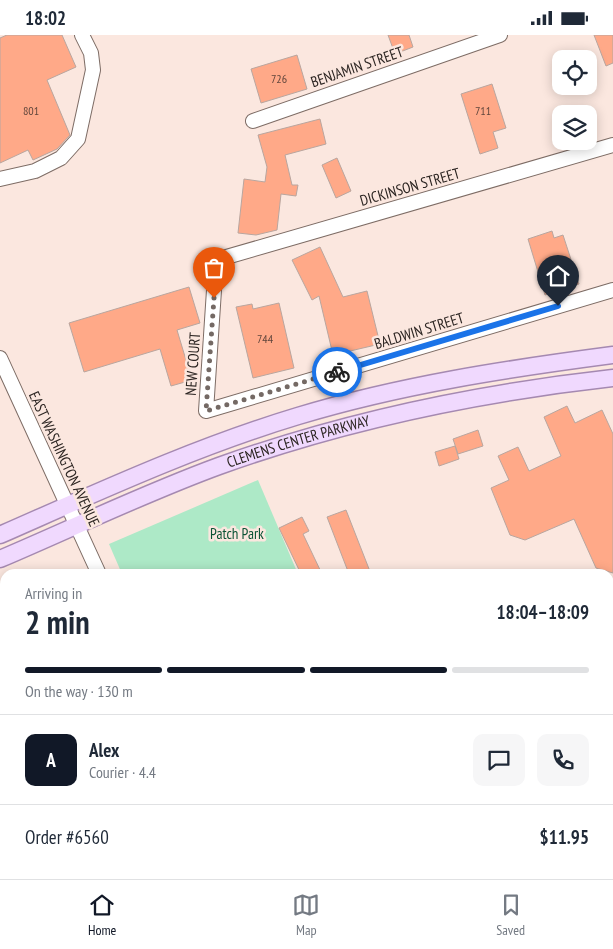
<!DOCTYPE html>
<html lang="en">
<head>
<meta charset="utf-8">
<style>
	:root { --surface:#fff; --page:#f6f6f7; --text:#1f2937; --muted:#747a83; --line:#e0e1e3; --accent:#111827 }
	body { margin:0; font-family:"PT Sans Narrow",sans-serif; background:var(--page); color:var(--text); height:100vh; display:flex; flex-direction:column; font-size:19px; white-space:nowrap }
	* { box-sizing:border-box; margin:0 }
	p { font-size:16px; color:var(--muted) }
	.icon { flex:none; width:28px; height:28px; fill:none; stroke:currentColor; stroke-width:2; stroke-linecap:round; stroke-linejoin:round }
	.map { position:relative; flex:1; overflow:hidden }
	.drawer { position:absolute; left:0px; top:534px; width:614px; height:311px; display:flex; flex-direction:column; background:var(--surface); border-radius:15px 15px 0 0; box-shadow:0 2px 12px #0003 }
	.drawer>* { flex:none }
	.buttons { position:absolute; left:552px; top:15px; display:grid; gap:10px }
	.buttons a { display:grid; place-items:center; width:45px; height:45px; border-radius:10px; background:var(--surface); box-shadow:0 2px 12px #0003; font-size:25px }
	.pin { position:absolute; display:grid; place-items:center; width:42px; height:42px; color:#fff; margin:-51px -21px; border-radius:50% 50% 50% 0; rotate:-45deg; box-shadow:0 0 5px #0007 }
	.pin .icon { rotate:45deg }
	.courier { position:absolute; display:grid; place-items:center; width:50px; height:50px; margin:-25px; border:4px solid #1a73e8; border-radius:50%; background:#fff; color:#222; box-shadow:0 1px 6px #0007 }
	.head em { font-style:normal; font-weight:600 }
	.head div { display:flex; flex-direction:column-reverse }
	.head { display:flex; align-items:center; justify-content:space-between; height:85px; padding:0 25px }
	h1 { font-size:32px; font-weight:600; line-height:38px }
	.bar { display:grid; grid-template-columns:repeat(4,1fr); gap:8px 5px; align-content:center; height:60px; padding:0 25px }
	.bar i { height:6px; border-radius:4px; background:var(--line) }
	.bar .active { background:var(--accent) }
	.bar p { grid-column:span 4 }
	.line { display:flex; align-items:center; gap:12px; padding:0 25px; border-top:1px solid var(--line) }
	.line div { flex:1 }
	.round { display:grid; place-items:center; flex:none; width:52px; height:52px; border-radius:10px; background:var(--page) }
	.status { display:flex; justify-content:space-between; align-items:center; height:35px; padding:0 25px; background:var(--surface); direction:ltr }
	.status svg { height:14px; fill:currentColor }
	.tabs { display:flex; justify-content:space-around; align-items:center; height:70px; border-top:1px solid var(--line); background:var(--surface); font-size:14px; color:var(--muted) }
	.tabs a { display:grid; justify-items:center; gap:2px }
	.tabs .active { color:var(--accent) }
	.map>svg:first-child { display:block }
</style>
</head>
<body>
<div class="status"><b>18:02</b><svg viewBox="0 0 49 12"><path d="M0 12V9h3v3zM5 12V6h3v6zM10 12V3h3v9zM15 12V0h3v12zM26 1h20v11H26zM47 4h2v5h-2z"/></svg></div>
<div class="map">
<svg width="613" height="844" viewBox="0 0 613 844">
	<rect width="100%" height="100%" fill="#fbe7df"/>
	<polygon fill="#f6dacf" points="613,818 613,844 554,844 563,840 609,840 609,820"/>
	<polygon fill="#ade9c7" points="258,445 298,539 122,539 109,509"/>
	<g fill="#ffa988" stroke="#b9a69f">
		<polygon points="7,0 62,0 76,32 47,45 70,100 57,114 33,125 28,115 0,128 0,3"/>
		<polygon points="388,0 409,0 413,12 395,19"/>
		<polygon points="594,0 613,0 613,28 606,31"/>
		<polygon points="297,20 307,54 261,68 251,34"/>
		<polygon points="492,49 506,93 493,97 498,113 480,119 461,59"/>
		<polygon points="320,84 326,109 285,120 292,150 298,150 296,161 281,159 277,195 256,200 238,198 244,144 265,147 267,132 258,100"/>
		<polygon points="337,123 351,156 336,163 322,130"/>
		<polygon points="552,196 554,203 563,200 579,249 545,260 528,204"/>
		<polygon points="320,212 343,262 367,256 380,309 333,320 319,261 312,265 292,225"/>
		<polygon points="189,252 200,288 177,295 192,345 171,351 160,314 84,337 69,288"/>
		<polygon points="279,268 294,333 253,343 236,272 252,269 253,274"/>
		<polygon points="567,371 575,388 602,375 613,399 613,538 596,533 574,484 525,505 510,500 491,453 509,445 498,421 518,412 529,436 561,421 544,382"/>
		<polygon points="478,395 483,411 458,419 453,404"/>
		<polygon points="455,411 459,424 439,431 435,417"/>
		<polygon points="346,475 371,539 349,539 327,482"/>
		<polygon points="302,482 309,496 303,499 322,539 301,539 279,493"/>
	</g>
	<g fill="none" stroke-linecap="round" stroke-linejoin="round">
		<defs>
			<g id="minor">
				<polyline points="253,86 500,0"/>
				<polyline points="613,110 216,225 206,376 613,255"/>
				<polyline points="0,144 35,136 61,123 78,104 93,35 91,18 82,0"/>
				<polyline points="0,323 99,539"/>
				<polyline points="0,613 5,610"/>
				<polyline points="609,633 613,631"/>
				<polyline points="0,683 5,681"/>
				<polyline points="609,815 613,813"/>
				<polyline points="55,840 57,844"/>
				<polyline points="85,840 87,844"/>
				<polyline points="148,840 150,844"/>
				<polyline points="182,840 184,844"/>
				<polyline points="238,840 240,844"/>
				<polyline points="582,840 584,844"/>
				<polyline points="112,842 113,844"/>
				<polyline points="35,844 44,840"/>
				<polyline points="544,844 553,840"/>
			</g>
			<g id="major">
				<path d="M0 500C98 457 195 412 298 381 401 350 506 334 613 320"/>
				<path id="s1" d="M0 524C73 493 145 458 219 431 347 385 478 358 613 343"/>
			</g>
		</defs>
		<use href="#minor" stroke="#7d6c65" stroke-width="16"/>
		<use href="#major" stroke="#a589b1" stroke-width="19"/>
		<use href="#minor" stroke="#fff" stroke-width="14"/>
		<use href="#major" stroke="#f0d9fe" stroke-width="16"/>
		<defs>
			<g id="rail">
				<polyline points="609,784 613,782"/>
				<polyline points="473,844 482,840"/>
				<polyline points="491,844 501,840"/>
			</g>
		</defs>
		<use href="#rail" stroke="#91847f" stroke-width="5.5"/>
		<use href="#rail" stroke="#fbe7df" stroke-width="4" stroke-dasharray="11" stroke-linecap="butt"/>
	</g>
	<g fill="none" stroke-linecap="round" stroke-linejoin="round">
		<polyline stroke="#746964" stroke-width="5" stroke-dasharray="0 9" points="214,263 206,376 337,337"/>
		<polyline stroke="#1a73e8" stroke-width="6" points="337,337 558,271"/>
	</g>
	<g text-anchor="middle" stroke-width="5" stroke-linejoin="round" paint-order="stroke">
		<g font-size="12" fill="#61463c">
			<text x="279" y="48">726</text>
			<text x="31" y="80">801</text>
			<text x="483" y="80">711</text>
			<text x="265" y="308">744</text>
		</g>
		<g font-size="15" fill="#2c2522" stroke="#fbe7df">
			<text transform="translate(357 32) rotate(-19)" y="5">BENJAMIN STREET</text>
			<text transform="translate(410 152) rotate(-16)" y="5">DICKINSON STREET</text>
			<text transform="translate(419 296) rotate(-17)" y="5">BALDWIN STREET</text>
			<text transform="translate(193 329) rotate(-86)" y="5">NEW COURT</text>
			<text dy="5" stroke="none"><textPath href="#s1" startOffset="321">CLEMENS CENTER PARKWAY</textPath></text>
			<text transform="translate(64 424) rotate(65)" y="5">EAST WASHINGTON AVENUE</text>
		</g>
		<g font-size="15" fill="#0b5335" stroke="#fbe7df">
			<text x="237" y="504">Patch Park</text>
		</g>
	</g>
</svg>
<div class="buttons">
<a><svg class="icon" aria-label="locate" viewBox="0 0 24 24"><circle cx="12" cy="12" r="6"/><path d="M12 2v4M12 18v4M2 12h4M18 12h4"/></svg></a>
<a><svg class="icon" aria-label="layers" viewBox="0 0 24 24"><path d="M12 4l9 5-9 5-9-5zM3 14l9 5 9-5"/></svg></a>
</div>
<div class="pin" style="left:214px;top:263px;background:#ea580c"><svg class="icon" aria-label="bag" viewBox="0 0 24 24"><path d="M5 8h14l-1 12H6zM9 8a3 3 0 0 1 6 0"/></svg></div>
<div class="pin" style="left:558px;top:271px;background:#1f2937"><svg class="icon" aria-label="home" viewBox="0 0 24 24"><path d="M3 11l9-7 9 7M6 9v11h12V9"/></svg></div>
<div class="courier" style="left:337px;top:337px"><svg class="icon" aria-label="bike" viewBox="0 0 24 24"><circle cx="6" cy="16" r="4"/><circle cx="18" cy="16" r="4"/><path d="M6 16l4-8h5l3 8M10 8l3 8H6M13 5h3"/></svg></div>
<section class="drawer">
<div class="head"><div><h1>2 min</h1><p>Arriving in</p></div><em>18:04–18:09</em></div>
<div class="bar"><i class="active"></i><i class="active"></i><i class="active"></i><i></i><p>On the way · 130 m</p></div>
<div class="line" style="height:90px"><b class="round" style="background:var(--accent);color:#fff">A</b><div><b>Alex</b><p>Courier · 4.4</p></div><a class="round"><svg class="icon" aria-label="chat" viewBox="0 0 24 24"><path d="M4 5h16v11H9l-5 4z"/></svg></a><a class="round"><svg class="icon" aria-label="phone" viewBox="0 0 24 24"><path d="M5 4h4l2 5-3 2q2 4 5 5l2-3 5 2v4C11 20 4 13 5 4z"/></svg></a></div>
<div class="line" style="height:65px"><div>Order #6560</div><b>$11.95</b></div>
</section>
</div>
<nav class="tabs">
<a class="active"><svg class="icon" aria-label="home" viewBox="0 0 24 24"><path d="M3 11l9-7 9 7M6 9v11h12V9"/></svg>Home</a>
<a><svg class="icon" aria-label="map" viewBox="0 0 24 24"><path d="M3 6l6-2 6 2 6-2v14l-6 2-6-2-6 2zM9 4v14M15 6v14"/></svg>Map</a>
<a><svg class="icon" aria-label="saved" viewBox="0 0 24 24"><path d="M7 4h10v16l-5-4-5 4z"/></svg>Saved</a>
</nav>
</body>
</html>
